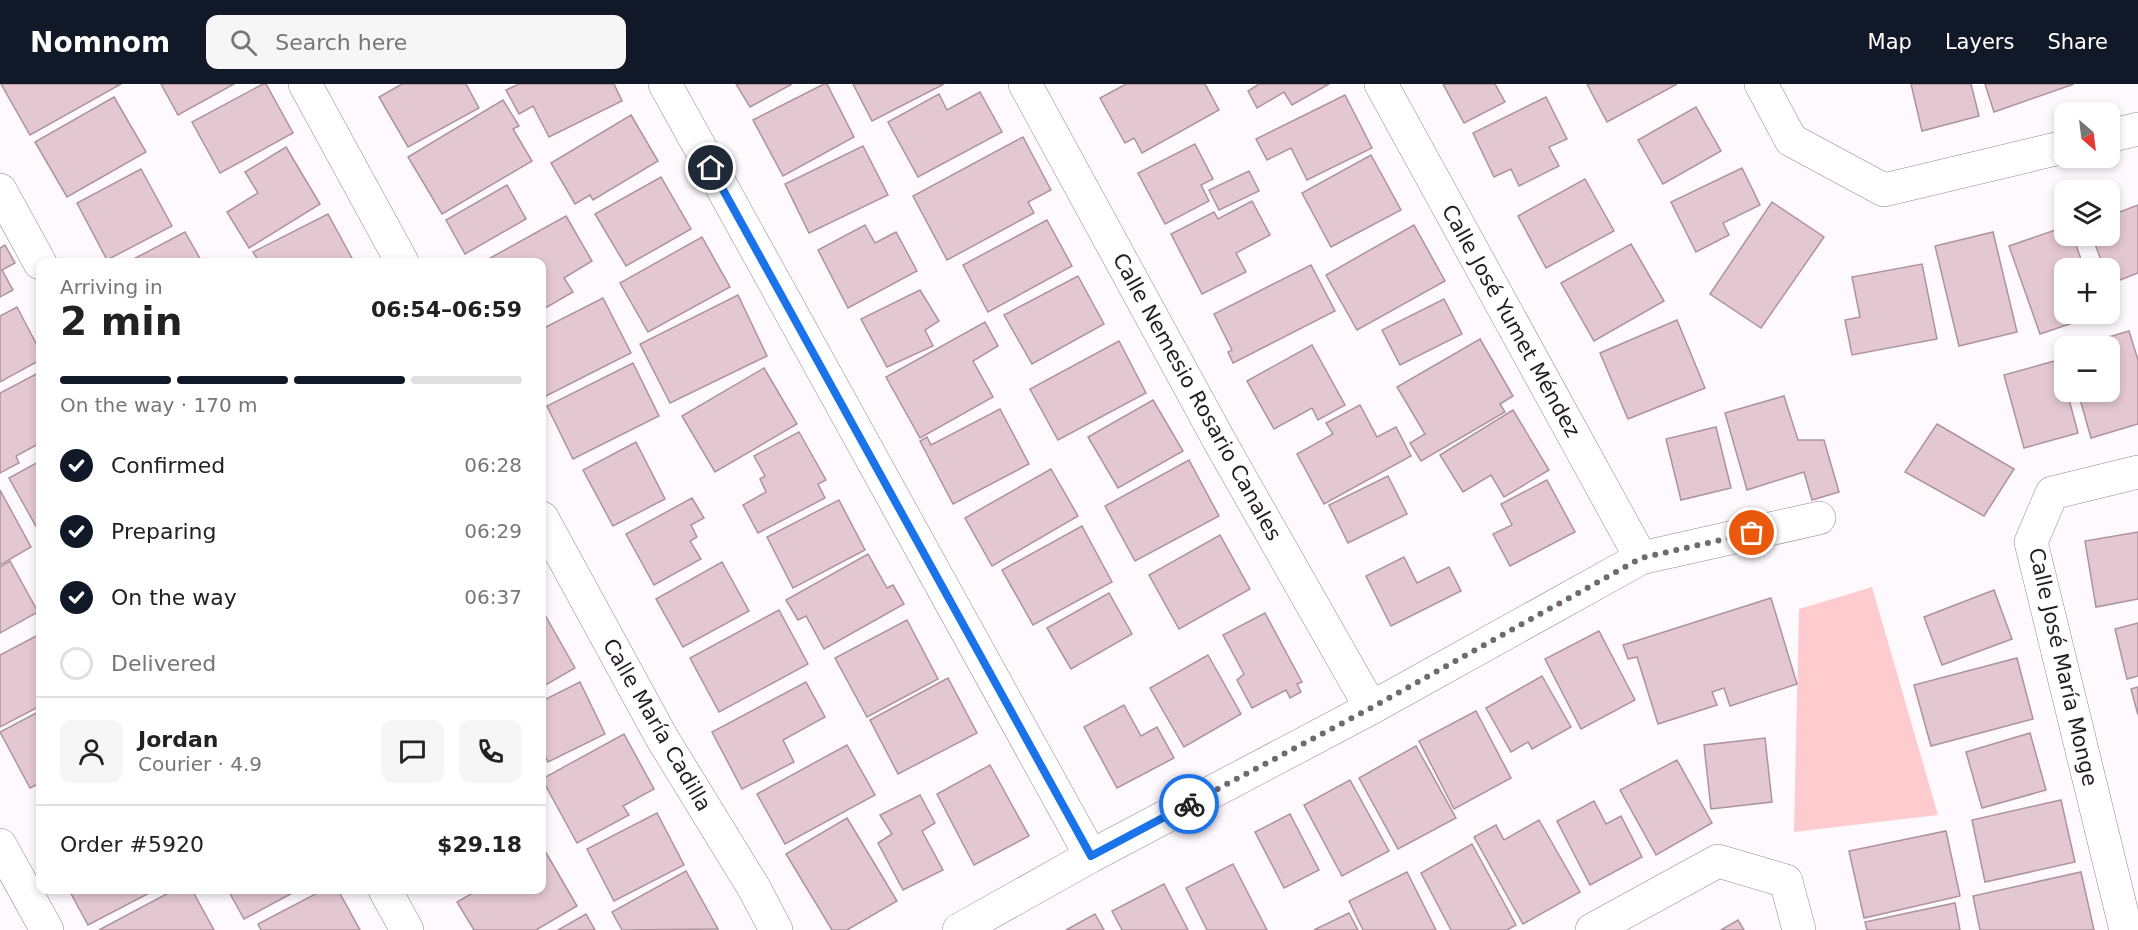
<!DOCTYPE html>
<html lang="en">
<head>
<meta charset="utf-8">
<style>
	:root { --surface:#fff; --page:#f6f6f6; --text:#222; --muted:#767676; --line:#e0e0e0; --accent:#111827 }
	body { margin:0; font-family:"DejaVu Sans",sans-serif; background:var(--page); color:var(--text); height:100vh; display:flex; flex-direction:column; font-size:22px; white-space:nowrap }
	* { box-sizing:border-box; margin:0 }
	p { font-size:20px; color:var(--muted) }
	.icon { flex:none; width:33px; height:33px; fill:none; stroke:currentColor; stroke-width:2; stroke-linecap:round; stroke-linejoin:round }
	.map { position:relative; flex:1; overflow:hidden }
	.sheet { position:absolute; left:36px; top:174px; width:510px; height:636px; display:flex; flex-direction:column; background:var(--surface); border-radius:12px; box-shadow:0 3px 9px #0003 }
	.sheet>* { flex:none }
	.needle { width:39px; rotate:152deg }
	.buttons { position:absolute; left:2054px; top:18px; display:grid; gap:12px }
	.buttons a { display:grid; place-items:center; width:66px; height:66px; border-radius:12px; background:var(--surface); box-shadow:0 3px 9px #0003; font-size:30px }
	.pin { position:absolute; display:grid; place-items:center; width:51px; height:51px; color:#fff; margin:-26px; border:3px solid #fff; border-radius:50%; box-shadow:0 2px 6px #0007 }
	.courier { position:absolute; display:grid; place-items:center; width:60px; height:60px; margin:-30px; border:4px solid #1a73e8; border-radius:50%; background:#fff; color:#222; box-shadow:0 2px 8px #0007 }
	.overview em { font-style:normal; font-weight:800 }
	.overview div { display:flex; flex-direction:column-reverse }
	.overview { display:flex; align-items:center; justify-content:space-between; height:102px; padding:0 24px }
	h1 { font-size:39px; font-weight:800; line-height:45px }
	.bar { display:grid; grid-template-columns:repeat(4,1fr); gap:9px 6px; align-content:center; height:72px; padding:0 24px }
	.bar i { height:8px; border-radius:4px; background:var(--line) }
	.bar .active { background:var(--accent) }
	.bar p { grid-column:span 4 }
	.line { display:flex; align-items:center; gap:15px; padding:0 24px; border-top:2px solid var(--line) }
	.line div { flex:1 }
	.round { display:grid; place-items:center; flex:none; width:63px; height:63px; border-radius:12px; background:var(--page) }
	ol { padding:0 24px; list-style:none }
	li { display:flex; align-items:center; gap:18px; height:66px }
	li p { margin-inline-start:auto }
	li .icon { padding:6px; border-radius:50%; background:var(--accent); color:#fff; stroke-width:4 }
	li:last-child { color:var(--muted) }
	li i { width:33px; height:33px; border:3px solid var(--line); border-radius:50% }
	header { display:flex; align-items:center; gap:36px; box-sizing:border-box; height:84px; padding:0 30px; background:var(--accent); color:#fff }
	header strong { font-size:28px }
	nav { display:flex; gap:33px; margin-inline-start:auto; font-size:21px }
	.search { width:420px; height:54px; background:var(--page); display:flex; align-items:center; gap:15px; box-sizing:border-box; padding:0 21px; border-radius:12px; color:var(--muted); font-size:22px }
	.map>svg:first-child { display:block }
</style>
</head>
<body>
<header>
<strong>Nomnom</strong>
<div class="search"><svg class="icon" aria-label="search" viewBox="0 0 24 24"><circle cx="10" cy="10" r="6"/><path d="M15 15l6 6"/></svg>Search here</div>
<nav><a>Map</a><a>Layers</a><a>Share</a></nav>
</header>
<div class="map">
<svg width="2138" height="846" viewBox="0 0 2138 846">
	<rect width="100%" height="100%" fill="#fef9fd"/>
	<polygon fill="#fecccf" points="1872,503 1938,731 1794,748 1799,525"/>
	<g fill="#e3c7d1" stroke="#ae939c" stroke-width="1.5">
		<polygon points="1,0 121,0 30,51"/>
		<polygon points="161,0 234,0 178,31"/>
		<polygon points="263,0 266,0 293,49 220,89 192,38"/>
		<polygon points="402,0 466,0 479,24 408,63 379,13"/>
		<polygon points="519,0 614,0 622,17 549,53 533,22 519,30 506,6"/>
		<polygon points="736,0 792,0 750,23"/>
		<polygon points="824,0 827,0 854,53 783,92 753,36"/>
		<polygon points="853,0 944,0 872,37"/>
		<polygon points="1126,0 1205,0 1219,26 1142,69 1134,54 1125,59 1100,14"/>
		<polygon points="1259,0 1329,0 1292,21 1284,8 1257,24 1248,7"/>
		<polygon points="1443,0 1495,0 1505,18 1464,39"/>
		<polygon points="1587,0 1677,0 1607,38"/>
		<polygon points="1911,0 1971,0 1979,32 1922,47"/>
		<polygon points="1985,0 2074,0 1994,28"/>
		<polygon points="980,8 1002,48 918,93 888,38 939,10 947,26"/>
		<polygon points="1345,11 1372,64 1307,96 1291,64 1267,76 1256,55"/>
		<polygon points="114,13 146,68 67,113 35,58"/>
		<polygon points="1546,13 1567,55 1549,63 1559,82 1519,102 1511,85 1494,93 1473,49"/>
		<polygon points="503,16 519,42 513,45 532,77 442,130 408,73"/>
		<polygon points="1696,23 1721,67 1663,100 1638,56"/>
		<polygon points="631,31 658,77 593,116 590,111 575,120 551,79"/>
		<polygon points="1023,53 1051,106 1028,118 1034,129 947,176 913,112"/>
		<polygon points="1195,60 1213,95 1201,101 1209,117 1165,140 1138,89"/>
		<polygon points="863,62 888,111 809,149 785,100"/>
		<polygon points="286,63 320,120 249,164 227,128 258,109 245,88"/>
		<polygon points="1371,71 1401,126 1331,163 1302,109"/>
		<polygon points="1742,84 1760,121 1723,139 1729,151 1696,168 1671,118"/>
		<polygon points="141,85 172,142 107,176 77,119"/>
		<polygon points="1249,87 1259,107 1219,126 1209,106"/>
		<polygon points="661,93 691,145 626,182 595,130"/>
		<polygon points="1585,95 1614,147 1546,184 1518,132"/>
		<polygon points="507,101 526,135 465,170 446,136"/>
		<polygon points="1252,117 1270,151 1236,169 1246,188 1202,210 1171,150 1214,128 1218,135"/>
		<polygon points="1772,118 1824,153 1761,244 1710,210"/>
		<polygon points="2138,121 2138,189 2110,200 2109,184 2104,184 2092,152 2109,152 2109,132"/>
		<polygon points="328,130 354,178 259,178 253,168"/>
		<polygon points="566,132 592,177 564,194 573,208 542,226 542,178 483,178"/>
		<polygon points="1047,136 1072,182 988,228 963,181"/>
		<polygon points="865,141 875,159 896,148 917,187 848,224 818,166"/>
		<polygon points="1414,141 1445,197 1357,246 1326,191"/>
		<polygon points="2064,143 2064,152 2073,152 2084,184 2064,184 2064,230 2099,230 2040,250 2009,162"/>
		<polygon points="185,148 202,178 128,178"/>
		<polygon points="1993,148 2017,248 1959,262 1935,162"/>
		<polygon points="702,153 730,203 648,248 620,199"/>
		<polygon points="1631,160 1664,217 1594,257 1561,199"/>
		<polygon points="5,161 15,179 2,186 13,206 0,213 0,164"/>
		<polygon points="1922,180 1937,255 1852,271 1845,236 1860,233 1852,193"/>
		<polygon points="1311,181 1335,227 1233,279 1228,268 1232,266 1214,230"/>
		<polygon points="1078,192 1104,240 1032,280 1004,231"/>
		<polygon points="920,206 939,237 925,246 933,262 887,283 861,235"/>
		<polygon points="738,211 767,272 670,319 640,260"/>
		<polygon points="603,214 631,269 542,314 542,245"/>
		<polygon points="1444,215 1462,250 1400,281 1382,246"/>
		<polygon points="17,223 40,267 40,276 0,298 0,232"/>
		<polygon points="1677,236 1705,304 1628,335 1600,269"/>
		<polygon points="985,238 998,262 973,277 993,313 920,354 886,293"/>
		<polygon points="2129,247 2138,276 2138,340 2091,354 2078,308 2109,308 2109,262 2078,262"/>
		<polygon points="1480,255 1513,312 1500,320 1505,328 1421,377 1410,359 1425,350 1397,303"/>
		<polygon points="1119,257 1146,309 1058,356 1030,305"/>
		<polygon points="1312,261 1345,321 1318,336 1312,324 1274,345 1247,297"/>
		<polygon points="2058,276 2064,296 2064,308 2067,308 2078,349 2024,364 2004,291"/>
		<polygon points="633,279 659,332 573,375 547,322"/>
		<polygon points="764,284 797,340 715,388 682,332"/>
		<polygon points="40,288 40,359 16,372 19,379 0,389 0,309"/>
		<polygon points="1784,312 1798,356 1824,356 1839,408 1812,416 1804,388 1747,406 1725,329"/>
		<polygon points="1153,316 1183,367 1118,404 1088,353"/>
		<polygon points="1360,321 1377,353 1396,343 1411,372 1324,420 1297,370 1333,350 1326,339"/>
		<polygon points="1000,325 1029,380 953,420 920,357 927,353 931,361"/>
		<polygon points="1513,326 1549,386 1504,413 1491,391 1463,408 1440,371"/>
		<polygon points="1937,340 2014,385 1984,432 1905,388"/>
		<polygon points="1716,343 1731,404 1681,416 1666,355"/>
		<polygon points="799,348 826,396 818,400 825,414 758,449 743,421 766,408 760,395 765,392 754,372"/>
		<polygon points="636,358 665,415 613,442 583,386"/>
		<polygon points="1189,376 1219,432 1135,477 1105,422"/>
		<polygon points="40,377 40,445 38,446 9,394"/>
		<polygon points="1051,385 1078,432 992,482 965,434"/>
		<polygon points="1388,392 1407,430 1348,459 1329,421"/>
		<polygon points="1547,396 1575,448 1510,482 1493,450 1512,441 1501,420"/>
		<polygon points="0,406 31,463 0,481"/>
		<polygon points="692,414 704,434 691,441 697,453 690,457 701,475 654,501 626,450"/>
		<polygon points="839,416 865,466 793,504 767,453"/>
		<polygon points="1082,442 1112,498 1033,541 1002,486"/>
		<polygon points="2138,448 2138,515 2096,523 2085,457"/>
		<polygon points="1220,451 1250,505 1179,545 1149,491"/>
		<polygon points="868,470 887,504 893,501 904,520 824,565 806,532 798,536 786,516"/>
		<polygon points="1404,473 1417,499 1449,483 1461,507 1391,542 1366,492"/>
		<polygon points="10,477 38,528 0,549 0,483"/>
		<polygon points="722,478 749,527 683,563 656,515"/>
		<polygon points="1994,506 2012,555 1942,581 1924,533"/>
		<polygon points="1109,509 1132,550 1071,585 1047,544"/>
		<polygon points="1771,514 1797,600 1730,622 1724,604 1712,608 1717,621 1658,640 1637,573 1628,575 1623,561"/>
		<polygon points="779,526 808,580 719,628 690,574"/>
		<polygon points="1265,529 1302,598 1297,600 1301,608 1290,614 1286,606 1252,624 1237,596 1244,590 1223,551"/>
		<polygon points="545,531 575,584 542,603 542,533"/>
		<polygon points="907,536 938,595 867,633 835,574"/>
		<polygon points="2138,539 2138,592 2127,595 2115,545"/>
		<polygon points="1599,547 1635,616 1581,645 1545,575"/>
		<polygon points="40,550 40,622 0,643 0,571"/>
		<polygon points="1208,571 1241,630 1184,663 1150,604"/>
		<polygon points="2017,574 2033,635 1931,662 1914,601"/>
		<polygon points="1542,592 1571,643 1532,665 1528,658 1511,668 1486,624"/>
		<polygon points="948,594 977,649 898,690 870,636"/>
		<polygon points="580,598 605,650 548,678 542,665 542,617"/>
		<polygon points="806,598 825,633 783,656 794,678 742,705 712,648"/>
		<polygon points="2138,603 2138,631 2131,605"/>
		<polygon points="1124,621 1141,652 1157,643 1174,674 1117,704 1084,643"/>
		<polygon points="40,627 40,699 30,704 0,648"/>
		<polygon points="1476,627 1511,694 1454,725 1419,657"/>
		<polygon points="2030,649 2046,706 1982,724 1966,668"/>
		<polygon points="624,650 654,705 623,722 629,731 577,759 542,695"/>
		<polygon points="1765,654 1772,718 1711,725 1704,661"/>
		<polygon points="847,661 875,711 785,760 757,710"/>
		<polygon points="1416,662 1456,734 1398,765 1359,694"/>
		<polygon points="1677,676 1712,739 1656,771 1620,706"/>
		<polygon points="990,681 1029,752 974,781 937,710"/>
		<polygon points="1350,696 1389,767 1342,792 1304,721"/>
		<polygon points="920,711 935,739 922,747 943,786 903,806 878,759 892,750 880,731"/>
		<polygon points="2061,716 2075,778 1985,798 1972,736"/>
		<polygon points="1594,717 1606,740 1621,732 1642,773 1590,801 1557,737"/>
		<polygon points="657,729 684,781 614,817 587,765"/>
		<polygon points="1290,730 1319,786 1284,804 1255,748"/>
		<polygon points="847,734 897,817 847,846 832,846 786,770"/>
		<polygon points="1539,736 1580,808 1523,840 1474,753 1496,741 1504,756"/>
		<polygon points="1946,747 1960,812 1864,834 1849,767"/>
		<polygon points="1472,760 1516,841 1507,846 1451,846 1421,789"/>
		<polygon points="545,767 577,822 536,846 474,846 457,818 478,806 542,806 542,769"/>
		<polygon points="1233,780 1267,846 1207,846 1186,804"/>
		<polygon points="686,787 718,845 622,846 612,828"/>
		<polygon points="1407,788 1436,846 1363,846 1349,817"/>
		<polygon points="2081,788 2094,846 1980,846 1973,812"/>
		<polygon points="1164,800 1188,846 1122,846 1112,827"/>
		<polygon points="69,806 155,806 88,841"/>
		<polygon points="174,806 192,806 214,846 99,846"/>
		<polygon points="228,806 298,806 244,835"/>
		<polygon points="323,806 338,806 360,846 261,846 258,840"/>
		<polygon points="1955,819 1960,846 1867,846 1865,838"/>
		<polygon points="1349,829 1358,846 1314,846"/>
		<polygon points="586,830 595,846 558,846"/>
		<polygon points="1095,830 1104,846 1066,846"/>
		<polygon points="1738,836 1744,846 1721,846"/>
	</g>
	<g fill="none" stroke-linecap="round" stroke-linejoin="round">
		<defs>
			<g id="minor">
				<polyline points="305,0 402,178"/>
				<polyline points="665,0 1091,772"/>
				<polyline points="1025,0 1220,358 1371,624"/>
				<polyline points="1381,0 1641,474"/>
				<polyline points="0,106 40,179"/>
				<polyline points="542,434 662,654 754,804 776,846"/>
				<polyline points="0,761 47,846"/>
				<polyline points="385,806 407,846"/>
				<polyline points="959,846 1091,772 1371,624 1641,474 1819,434"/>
				<polyline points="1592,846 1718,777 1786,797 1799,846"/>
				<polyline points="2126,846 2031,458 2052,409 2138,388"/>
			</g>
			<g id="tertiary">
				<polyline points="1761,0 1791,56 1884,106 2064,63"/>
				<polyline points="2109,52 2138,45"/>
			</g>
		</defs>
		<use href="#minor" stroke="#9a8493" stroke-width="34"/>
		<use href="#tertiary" stroke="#9a8493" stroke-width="34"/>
		<use href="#minor" stroke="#fff" stroke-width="33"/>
		<use href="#tertiary" stroke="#fff" stroke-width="33"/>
	</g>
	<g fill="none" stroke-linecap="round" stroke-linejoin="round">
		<polyline stroke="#70696f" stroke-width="6" stroke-dasharray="0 10.8" points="1189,720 1371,624 1641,474 1752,449"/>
		<polyline stroke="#1a73e8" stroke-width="8" points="711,84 1091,772 1189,720"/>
	</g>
	<g text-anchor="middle" stroke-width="5" stroke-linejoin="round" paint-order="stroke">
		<g font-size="21" fill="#241c22" stroke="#fff">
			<text transform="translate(1511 237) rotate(61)" y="7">Calle José Yumet Méndez</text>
			<text transform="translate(1197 313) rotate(61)" y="7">Calle Nemesio Rosario Canales</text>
			<text transform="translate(2063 583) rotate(77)" y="7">Calle José María Monge</text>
			<text transform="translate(657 641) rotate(60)" y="7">Calle María Cadilla</text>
		</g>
	</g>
</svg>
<div class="buttons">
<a><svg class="needle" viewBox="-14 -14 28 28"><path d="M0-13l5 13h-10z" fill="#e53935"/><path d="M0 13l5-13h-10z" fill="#767676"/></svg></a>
<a><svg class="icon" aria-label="layers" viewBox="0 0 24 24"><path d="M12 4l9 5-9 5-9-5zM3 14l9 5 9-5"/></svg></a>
<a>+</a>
<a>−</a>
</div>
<div class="pin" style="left:1752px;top:449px;background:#ea580c"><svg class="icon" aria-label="bag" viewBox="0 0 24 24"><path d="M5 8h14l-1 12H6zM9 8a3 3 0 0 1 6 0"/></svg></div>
<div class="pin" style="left:711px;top:84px;background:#1f2937"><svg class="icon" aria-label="home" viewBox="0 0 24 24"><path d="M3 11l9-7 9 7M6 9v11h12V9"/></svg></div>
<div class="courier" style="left:1189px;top:720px"><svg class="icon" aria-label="bike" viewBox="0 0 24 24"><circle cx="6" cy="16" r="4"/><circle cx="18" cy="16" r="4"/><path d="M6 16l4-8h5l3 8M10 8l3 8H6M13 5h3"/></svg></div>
<section class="sheet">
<div class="overview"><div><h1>2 min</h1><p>Arriving in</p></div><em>06:54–06:59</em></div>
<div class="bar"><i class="active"></i><i class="active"></i><i class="active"></i><i></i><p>On the way · 170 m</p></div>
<ol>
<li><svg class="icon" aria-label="check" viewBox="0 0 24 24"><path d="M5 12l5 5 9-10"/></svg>Confirmed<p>06:28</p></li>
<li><svg class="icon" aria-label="check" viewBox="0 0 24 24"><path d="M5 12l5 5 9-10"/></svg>Preparing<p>06:29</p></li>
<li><svg class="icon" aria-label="check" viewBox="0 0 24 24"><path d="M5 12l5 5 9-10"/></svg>On the way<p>06:37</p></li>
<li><i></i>Delivered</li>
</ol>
<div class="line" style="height:108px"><a class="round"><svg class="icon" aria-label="person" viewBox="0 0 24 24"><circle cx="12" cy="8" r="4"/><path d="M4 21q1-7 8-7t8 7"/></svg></a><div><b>Jordan</b><p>Courier · 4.9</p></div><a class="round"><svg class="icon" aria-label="chat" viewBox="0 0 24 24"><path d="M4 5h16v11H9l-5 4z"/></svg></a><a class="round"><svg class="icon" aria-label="phone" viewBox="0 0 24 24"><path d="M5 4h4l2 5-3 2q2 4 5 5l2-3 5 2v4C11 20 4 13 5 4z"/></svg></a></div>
<div class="line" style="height:78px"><div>Order #5920</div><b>$29.18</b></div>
</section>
</div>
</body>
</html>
